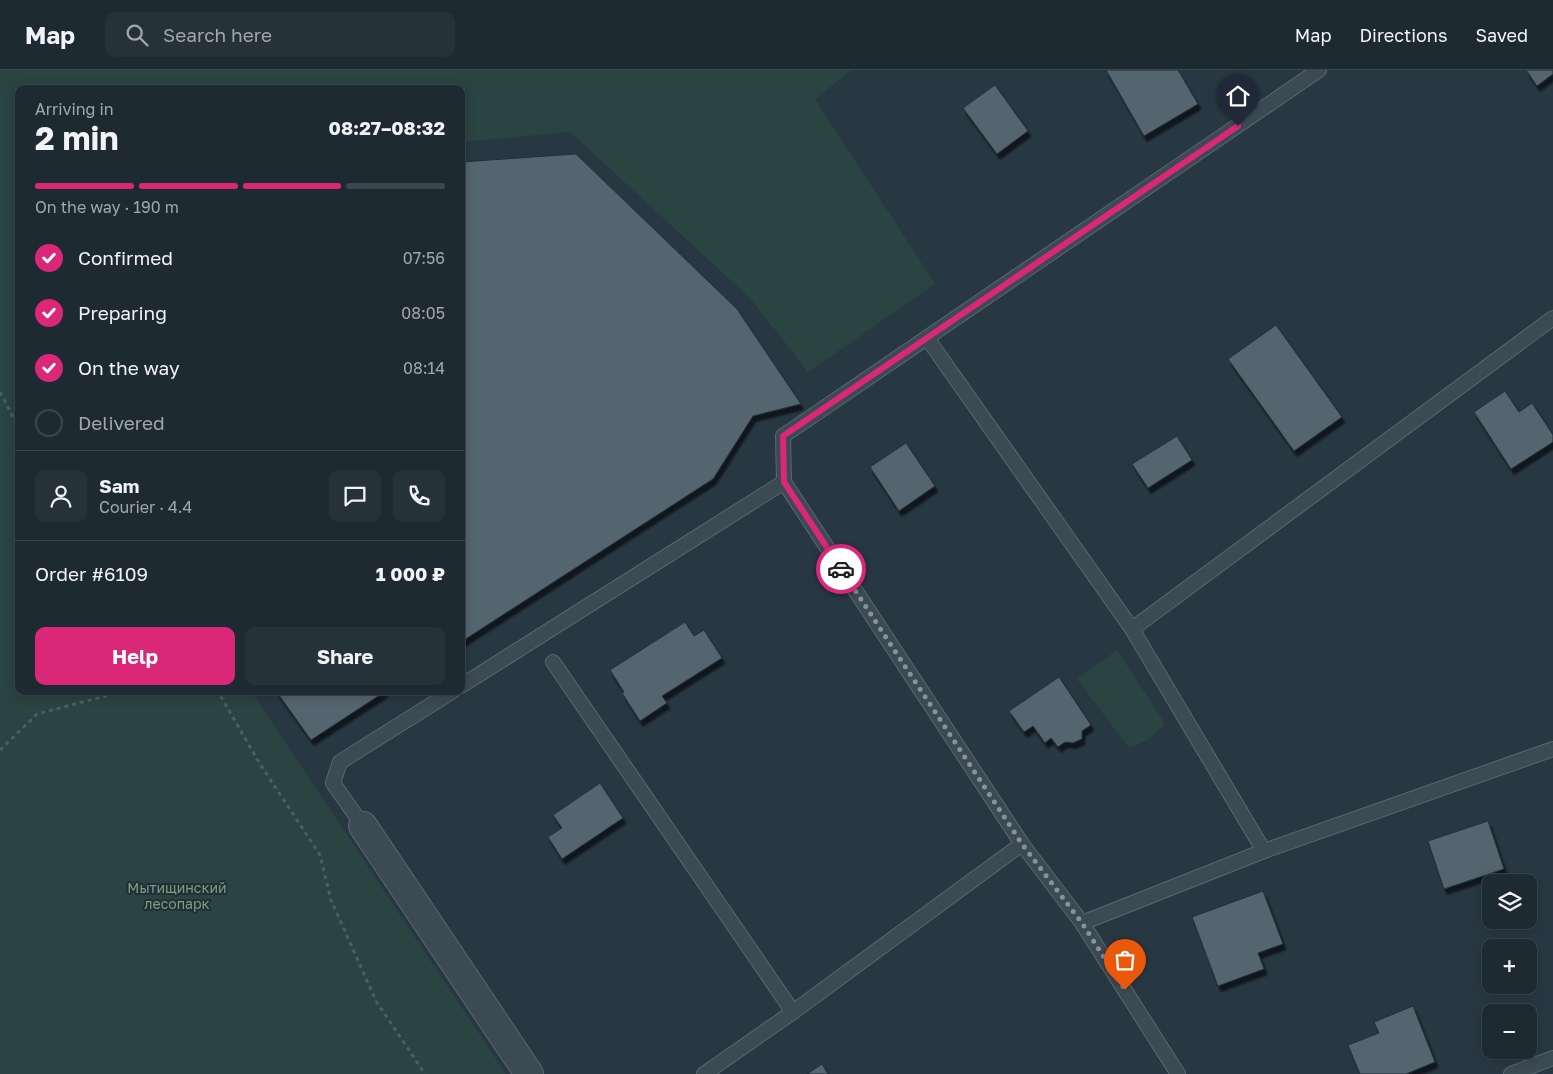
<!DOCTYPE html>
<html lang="en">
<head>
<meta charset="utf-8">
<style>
	:root { --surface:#1e2a32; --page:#26323a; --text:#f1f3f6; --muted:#a1a7ac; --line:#3c464d; --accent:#db2777 }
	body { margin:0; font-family:"Golos Text",sans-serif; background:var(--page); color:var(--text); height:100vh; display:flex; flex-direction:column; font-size:19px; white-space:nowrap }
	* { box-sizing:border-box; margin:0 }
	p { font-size:16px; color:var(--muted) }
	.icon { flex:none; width:28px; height:28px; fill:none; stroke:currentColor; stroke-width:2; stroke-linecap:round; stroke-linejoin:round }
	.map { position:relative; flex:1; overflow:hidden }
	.drawer { position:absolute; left:15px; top:15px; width:450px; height:610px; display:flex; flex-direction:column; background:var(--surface); border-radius:10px; box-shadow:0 2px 12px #0003,0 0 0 1px var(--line) }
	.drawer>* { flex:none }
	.controls { position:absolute; left:1482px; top:804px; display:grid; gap:10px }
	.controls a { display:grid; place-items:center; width:55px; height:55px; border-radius:10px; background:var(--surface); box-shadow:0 2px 12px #0003,0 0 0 1px var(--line); font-size:25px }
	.pin { position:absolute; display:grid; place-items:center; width:42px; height:42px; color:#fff; margin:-51px -21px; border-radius:50% 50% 50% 0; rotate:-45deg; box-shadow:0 0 5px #0007 }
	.pin .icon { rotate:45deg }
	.courier { position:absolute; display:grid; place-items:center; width:50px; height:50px; margin:-25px; border:4px solid #db2777; border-radius:50%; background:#fff; color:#222; box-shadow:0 1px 6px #0007 }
	.summary em { font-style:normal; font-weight:700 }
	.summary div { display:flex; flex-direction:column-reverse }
	.summary { display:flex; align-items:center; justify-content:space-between; height:85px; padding:0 20px }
	h1 { font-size:32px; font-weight:700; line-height:38px }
	.bar { display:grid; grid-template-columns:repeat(4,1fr); gap:8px 5px; align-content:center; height:60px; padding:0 20px }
	.bar i { height:6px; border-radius:4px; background:var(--line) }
	.bar .active { background:var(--accent) }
	.bar p { grid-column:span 4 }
	.line { display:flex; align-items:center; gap:12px; padding:0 20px; border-top:1px solid var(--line) }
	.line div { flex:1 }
	.round { display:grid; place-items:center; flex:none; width:52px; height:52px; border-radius:10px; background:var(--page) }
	ol { padding:0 20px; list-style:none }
	li { display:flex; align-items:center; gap:15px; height:55px }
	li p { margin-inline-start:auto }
	li .icon { padding:5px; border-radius:50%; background:var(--accent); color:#fff; stroke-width:4 }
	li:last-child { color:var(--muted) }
	li i { width:28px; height:28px; border:2px solid var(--line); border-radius:50% }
	.action { display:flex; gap:10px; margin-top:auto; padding:10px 20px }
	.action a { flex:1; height:58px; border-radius:10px; background:var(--accent); color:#fff; font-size:20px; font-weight:700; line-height:58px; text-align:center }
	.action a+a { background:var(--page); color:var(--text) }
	header { display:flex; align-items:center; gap:30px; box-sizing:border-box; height:70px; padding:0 25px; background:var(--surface); border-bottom:1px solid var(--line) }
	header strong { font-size:24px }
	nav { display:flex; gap:28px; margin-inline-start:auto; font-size:18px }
	.search { width:350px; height:45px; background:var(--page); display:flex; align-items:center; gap:12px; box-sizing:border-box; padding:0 18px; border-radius:10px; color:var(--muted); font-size:19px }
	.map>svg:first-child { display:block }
</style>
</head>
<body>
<header>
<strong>Map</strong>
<div class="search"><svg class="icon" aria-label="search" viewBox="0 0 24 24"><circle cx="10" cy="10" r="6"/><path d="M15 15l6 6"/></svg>Search here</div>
<nav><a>Map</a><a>Directions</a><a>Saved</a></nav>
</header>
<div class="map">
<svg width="1553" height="1004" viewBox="0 0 1553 1004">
	<defs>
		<filter id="shadow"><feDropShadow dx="3" dy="5.5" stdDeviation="1" flood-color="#0009"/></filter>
	</defs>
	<rect width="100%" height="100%" fill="#283843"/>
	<g fill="#2a4442">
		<polygon points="0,0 851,0 815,29 935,214 808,302 750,228 570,62 461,72 461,19 19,19 19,621 251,621 506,1004 0,1004"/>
		<polygon points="1117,580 1165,654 1148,670 1129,678 1077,609"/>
	</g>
	<g fill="#546570" stroke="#23313a" filter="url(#shadow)">
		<polygon points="1106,0 1178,0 1198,34 1144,66"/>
		<polygon points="1526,0 1553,0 1553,4 1537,16"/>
		<polygon points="995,15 1028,61 997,84 963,38"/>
		<polygon points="576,84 737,239 801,334 753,346 713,409 461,572 461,92"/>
		<polygon points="1276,255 1342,347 1294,381 1228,289"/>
		<polygon points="1505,321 1519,342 1532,333 1553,365 1553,372 1511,399 1474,342"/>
		<polygon points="1177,366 1192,390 1148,418 1132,394"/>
		<polygon points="906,373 935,416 899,441 870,397"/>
		<polygon points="685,552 694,566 704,560 722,588 662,626 667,633 640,651 622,623 624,622 610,600"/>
		<polygon points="1059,607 1091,655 1082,661 1082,669 1073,673 1065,672 1058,677 1051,668 1045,673 1033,656 1024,662 1009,641"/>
		<polygon points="276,621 386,621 311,670"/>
		<polygon points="600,713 623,748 562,789 548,767 562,758 553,745"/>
		<polygon points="1488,751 1504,799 1444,819 1428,771"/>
		<polygon points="1263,821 1283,874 1258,883 1264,899 1218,916 1192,847"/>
		<polygon points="1413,936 1435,992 1406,1004 1360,1004 1348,975 1379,963 1374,952"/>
		<polygon points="822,994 828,1004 807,1004"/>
	</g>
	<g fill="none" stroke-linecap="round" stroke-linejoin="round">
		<defs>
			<g id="lane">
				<polyline points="927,268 1132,559"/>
				<polyline points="553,592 793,942"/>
				<polyline points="461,616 784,412"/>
				<polyline points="363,756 333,713 340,692 453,621"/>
				<polyline points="1264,781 1132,559 1553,248"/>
				<polyline points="1082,853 1264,781 1553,679"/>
				<polyline points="704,1004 793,942 1022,774"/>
				<polyline points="1178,1004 1082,853 1022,774 784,412 783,366 1319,0"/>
				<polyline points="1511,1004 1553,988"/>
			</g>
			<polyline id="street" points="363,756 529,1004"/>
		</defs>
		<use href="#lane" stroke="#5b6770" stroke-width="16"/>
		<use href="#street" stroke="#5b6770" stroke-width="30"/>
		<g stroke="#49605e" stroke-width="3" stroke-dasharray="4 4" stroke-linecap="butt">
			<polyline points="0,322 19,358"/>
			<polyline points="206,621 220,625 260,694 320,785 331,830 376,931 425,1004"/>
			<polyline points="0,680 37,644 125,621"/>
		</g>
		<use href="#lane" stroke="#3c4a53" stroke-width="14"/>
		<use href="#street" stroke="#3c4a53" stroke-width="28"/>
	</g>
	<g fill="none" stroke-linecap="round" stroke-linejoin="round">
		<polyline stroke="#87939c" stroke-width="5" stroke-dasharray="0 9" points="841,499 1022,774 1082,853 1125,920"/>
		<polyline stroke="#db2777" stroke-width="6" points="841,499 784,412 783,366 1238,56"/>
	</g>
	<g text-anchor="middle" stroke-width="4" stroke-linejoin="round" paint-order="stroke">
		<g font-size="14" fill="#79a27b" stroke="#212f38">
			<text x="177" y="823">Мытищинский<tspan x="177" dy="16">лесопарк</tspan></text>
		</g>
	</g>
</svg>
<div class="controls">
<a><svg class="icon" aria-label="layers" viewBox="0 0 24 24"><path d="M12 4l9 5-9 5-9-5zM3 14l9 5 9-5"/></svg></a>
<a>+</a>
<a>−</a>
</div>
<div class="pin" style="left:1125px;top:920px;background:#ea580c"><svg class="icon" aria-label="bag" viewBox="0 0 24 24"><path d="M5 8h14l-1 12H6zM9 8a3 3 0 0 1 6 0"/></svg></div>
<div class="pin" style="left:1238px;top:56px;background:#1f2937"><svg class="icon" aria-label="home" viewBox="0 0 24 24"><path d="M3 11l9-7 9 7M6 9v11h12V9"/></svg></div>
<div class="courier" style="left:841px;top:499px"><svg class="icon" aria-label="car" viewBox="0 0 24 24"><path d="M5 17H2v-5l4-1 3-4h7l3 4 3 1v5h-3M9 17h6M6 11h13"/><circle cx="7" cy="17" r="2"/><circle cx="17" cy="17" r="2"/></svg></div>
<section class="drawer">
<div class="summary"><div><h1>2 min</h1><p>Arriving in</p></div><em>08:27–08:32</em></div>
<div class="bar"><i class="active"></i><i class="active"></i><i class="active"></i><i></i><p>On the way · 190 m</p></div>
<ol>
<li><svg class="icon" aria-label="check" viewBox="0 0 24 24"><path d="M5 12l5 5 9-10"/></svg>Confirmed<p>07:56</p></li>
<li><svg class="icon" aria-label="check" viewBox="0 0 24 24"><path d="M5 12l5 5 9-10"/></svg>Preparing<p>08:05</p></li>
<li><svg class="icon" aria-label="check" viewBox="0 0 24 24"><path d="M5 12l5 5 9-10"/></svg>On the way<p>08:14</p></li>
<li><i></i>Delivered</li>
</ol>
<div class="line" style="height:90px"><a class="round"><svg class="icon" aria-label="person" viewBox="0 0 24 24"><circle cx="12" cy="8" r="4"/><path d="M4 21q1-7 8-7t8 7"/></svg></a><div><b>Sam</b><p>Courier · 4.4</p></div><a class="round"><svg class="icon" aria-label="chat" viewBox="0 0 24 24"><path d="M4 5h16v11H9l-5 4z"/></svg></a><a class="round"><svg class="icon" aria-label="phone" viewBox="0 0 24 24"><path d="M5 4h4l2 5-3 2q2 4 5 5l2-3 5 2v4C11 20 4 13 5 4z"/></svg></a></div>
<div class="line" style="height:65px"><div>Order #6109</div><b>1 000 ₽</b></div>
<div class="action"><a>Help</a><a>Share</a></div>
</section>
</div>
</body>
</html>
